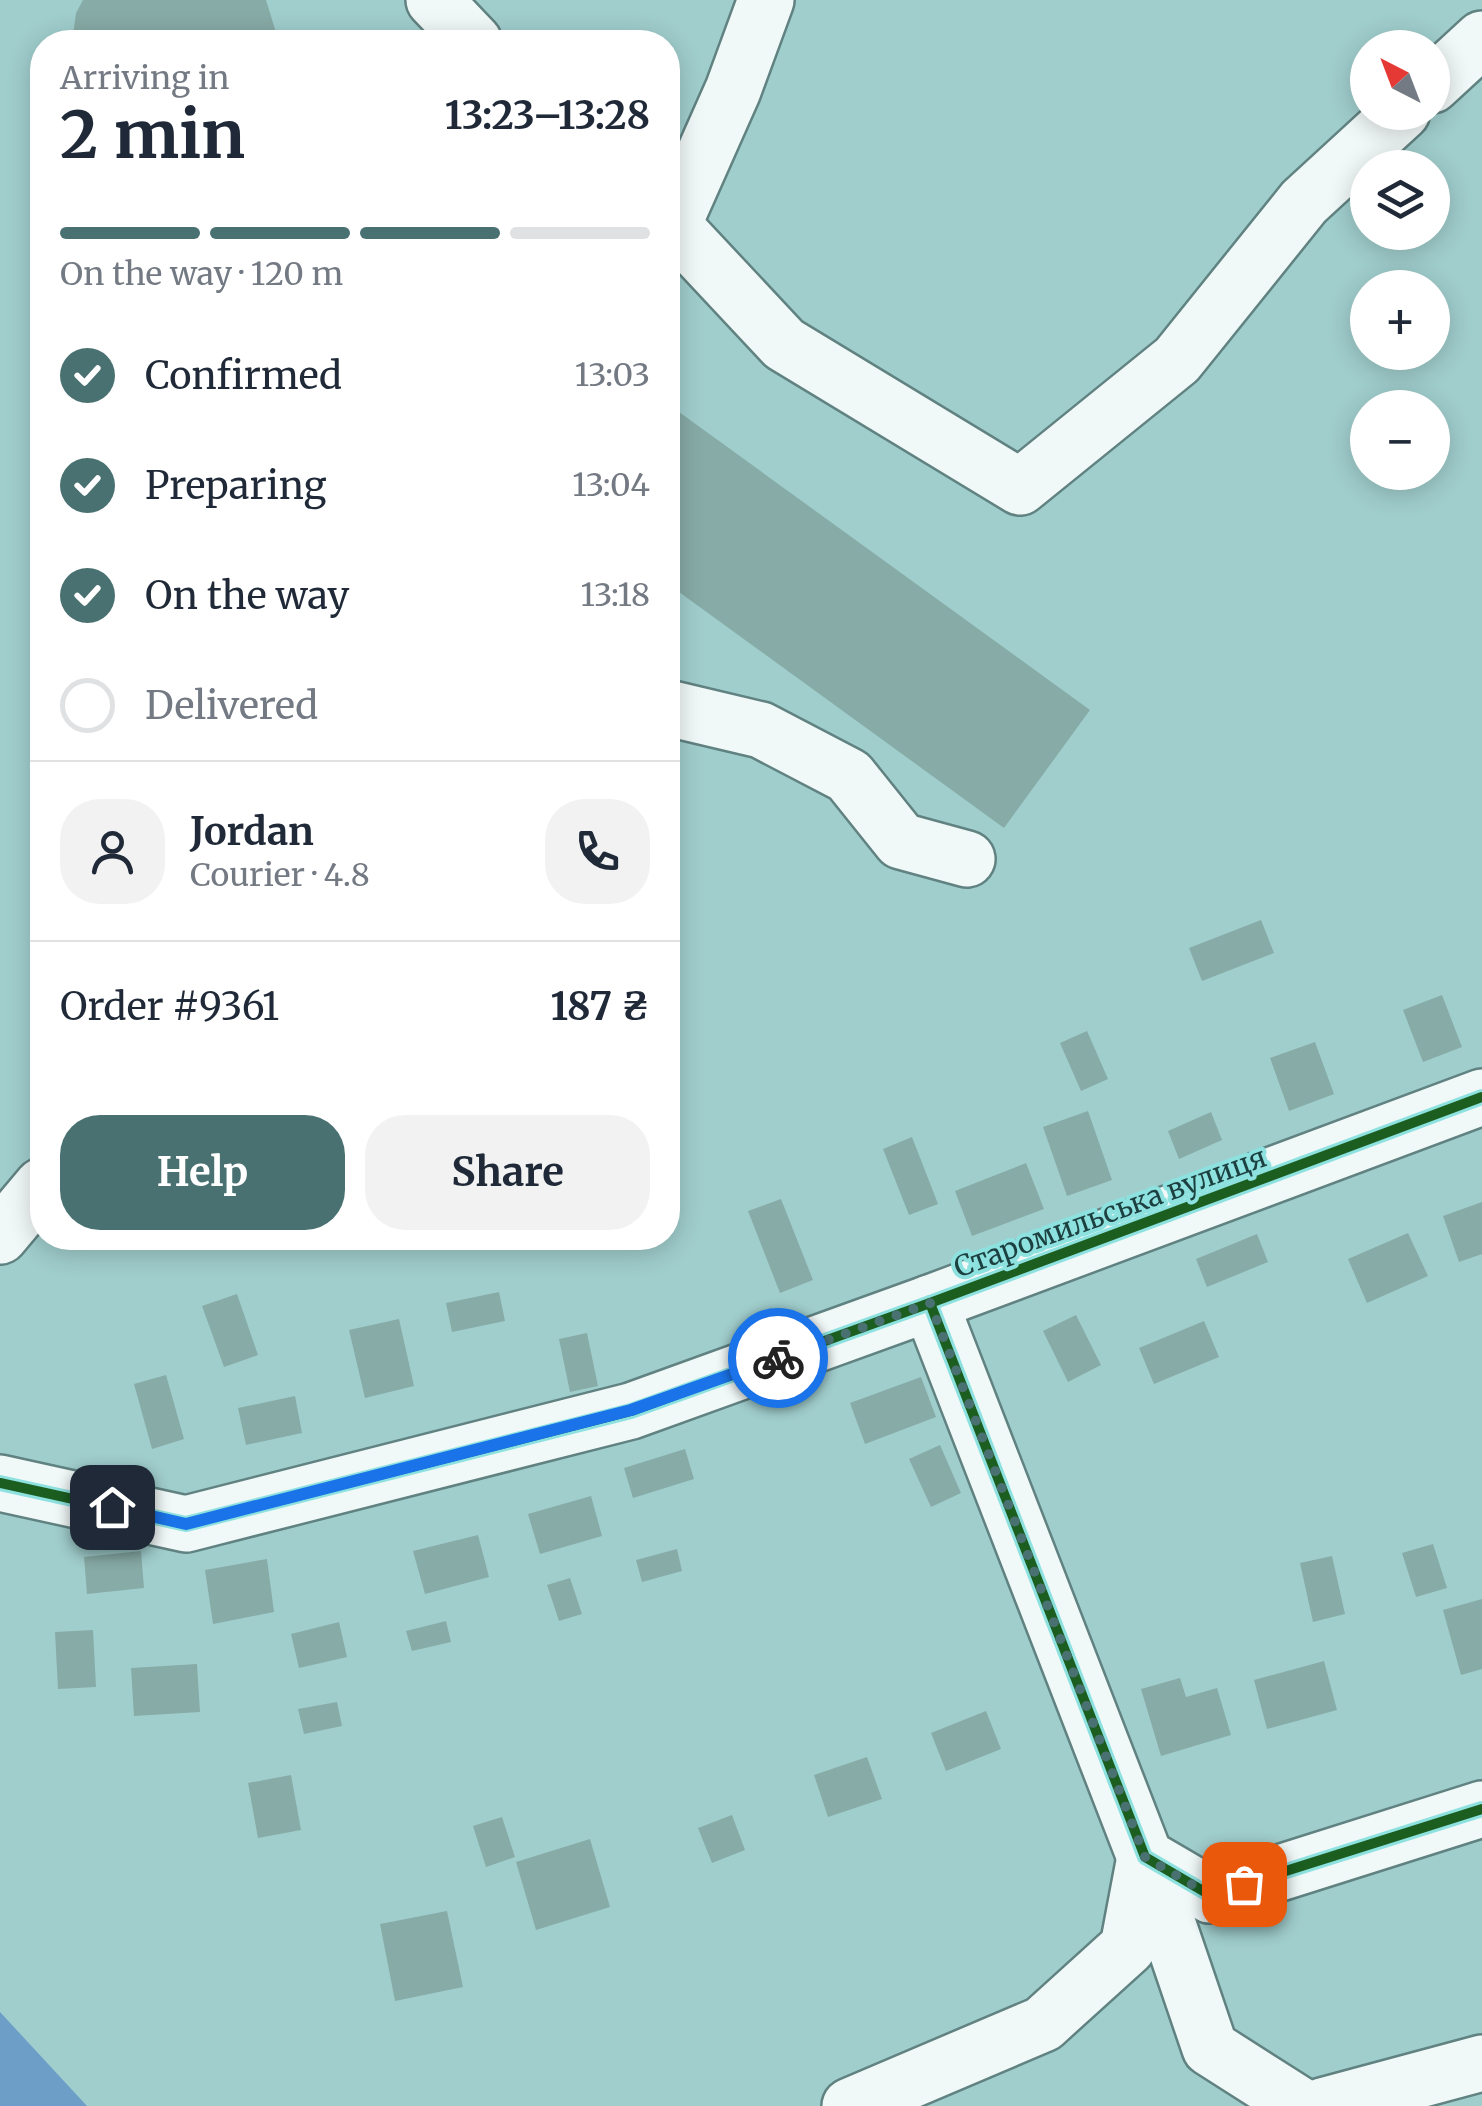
<!DOCTYPE html>
<html lang="en">
<head>
<meta charset="utf-8">
<style>
	:root { --surface:#fff; --page:#f2f2f3; --text:#1f2937; --muted:#747a83; --line:#e0e1e3; --accent:#4a7171 }
	body { margin:0; font-family:Merriweather,serif; background:var(--page); color:var(--text); height:100vh; display:flex; flex-direction:column; font-size:38px; white-space:nowrap }
	* { box-sizing:border-box; margin:0 }
	p { font-size:32px; color:var(--muted) }
	.icon { flex:none; width:55px; height:55px; fill:none; stroke:currentColor; stroke-width:2; stroke-linecap:round; stroke-linejoin:round }
	.map { position:relative; flex:1; overflow:hidden }
	.drawer { position:absolute; left:30px; top:30px; width:650px; height:1220px; display:flex; flex-direction:column; background:var(--surface); border-radius:40px; box-shadow:0 5px 25px #0003 }
	.drawer>* { flex:none }
	.needle { width:65px; rotate:318deg }
	.controls { position:absolute; left:1350px; top:30px; display:grid; gap:20px }
	.controls a { display:grid; place-items:center; width:100px; height:100px; border-radius:50%; background:var(--surface); box-shadow:0 5px 25px #0003; font-size:50px }
	.pin { position:absolute; display:grid; place-items:center; width:85px; height:85px; color:#fff; margin:-42px; border-radius:20px; box-shadow:0 5px 15px #0006 }
	.courier { position:absolute; display:grid; place-items:center; width:100px; height:100px; margin:-50px; border:8px solid #1a73e8; border-radius:50%; background:#fff; color:#222; box-shadow:0 2px 12px #0007 }
	.summary em { font-style:normal; font-weight:700 }
	.summary div { display:flex; flex-direction:column-reverse }
	.summary { display:flex; align-items:center; justify-content:space-between; height:170px; padding:0 30px }
	h1 { font-size:65px; font-weight:700; line-height:75px }
	.bar { display:grid; grid-template-columns:repeat(4,1fr); gap:15px 10px; align-content:center; height:120px; padding:0 30px }
	.bar i { height:12px; border-radius:8px; background:var(--line) }
	.bar .active { background:var(--accent) }
	.bar p { grid-column:span 4 }
	.line { display:flex; align-items:center; gap:25px; padding:0 30px; border-top:2px solid var(--line) }
	.line div { flex:1 }
	.round { display:grid; place-items:center; flex:none; width:105px; height:105px; border-radius:40px; background:var(--page) }
	ol { padding:0 30px; list-style:none }
	li { display:flex; align-items:center; gap:30px; height:110px }
	li p { margin-inline-start:auto }
	li .icon { padding:10px; border-radius:50%; background:var(--accent); color:#fff; stroke-width:4 }
	li:last-child { color:var(--muted) }
	li i { width:55px; height:55px; border:5px solid var(--line); border-radius:50% }
	.button { display:flex; gap:20px; margin-top:auto; padding:20px 30px }
	.button a { flex:1; height:115px; border-radius:40px; background:var(--accent); color:#fff; font-size:40px; font-weight:700; line-height:115px; text-align:center }
	.button a+a { background:var(--page); color:var(--text) }
	.map>svg:first-child { display:block }
</style>
</head>
<body>
<div class="map">
<svg width="1482" height="2106" viewBox="0 0 1482 2106">
	<rect width="100%" height="100%" fill="#a0cecd"/>
	<polygon fill="#6d9ec8" points="0,2012 87,2106 0,2106"/>
	<g fill="#87aba6">
		<polygon points="83,0 266,0 275,29 275,42 72,42 76,13"/>
		<polygon points="668,404 1090,710 1004,828 668,584"/>
		<polygon points="1261,920 1274,953 1202,981 1189,948"/>
		<polygon points="1442,995 1462,1047 1423,1062 1403,1010"/>
		<polygon points="1087,1031 1108,1079 1081,1091 1060,1043"/>
		<polygon points="1315,1042 1334,1094 1289,1111 1270,1058"/>
		<polygon points="1088,1111 1112,1180 1067,1196 1043,1127"/>
		<polygon points="1211,1112 1222,1140 1179,1159 1168,1131"/>
		<polygon points="912,1137 938,1204 909,1215 883,1149"/>
		<polygon points="1026,1163 1044,1209 972,1236 955,1191"/>
		<polygon points="781,1199 813,1280 780,1293 748,1211"/>
		<polygon points="1482,1202 1482,1254 1459,1262 1443,1216"/>
		<polygon points="1408,1233 1428,1276 1367,1303 1348,1259"/>
		<polygon points="1257,1234 1268,1262 1207,1287 1196,1259"/>
		<polygon points="499,1292 505,1321 452,1332 446,1303"/>
		<polygon points="237,1294 258,1355 224,1367 202,1306"/>
		<polygon points="1076,1315 1101,1365 1068,1382 1043,1331"/>
		<polygon points="399,1319 414,1386 365,1398 349,1330"/>
		<polygon points="1204,1321 1219,1357 1154,1384 1139,1348"/>
		<polygon points="587,1333 598,1386 570,1392 559,1339"/>
		<polygon points="166,1375 184,1439 152,1449 134,1384"/>
		<polygon points="921,1377 936,1417 865,1444 850,1403"/>
		<polygon points="295,1396 302,1433 246,1445 238,1408"/>
		<polygon points="940,1445 961,1493 931,1507 909,1459"/>
		<polygon points="685,1449 694,1479 633,1498 624,1468"/>
		<polygon points="591,1496 602,1536 540,1554 528,1514"/>
		<polygon points="478,1535 489,1577 425,1594 413,1551"/>
		<polygon points="1433,1544 1447,1588 1416,1597 1402,1553"/>
		<polygon points="677,1549 682,1571 642,1582 636,1560"/>
		<polygon points="141,1551 144,1588 87,1594 84,1557"/>
		<polygon points="1332,1556 1345,1614 1313,1622 1300,1563"/>
		<polygon points="267,1559 274,1612 213,1624 205,1570"/>
		<polygon points="570,1578 582,1614 559,1621 547,1585"/>
		<polygon points="1482,1599 1482,1669 1461,1675 1443,1610"/>
		<polygon points="446,1621 451,1642 412,1651 406,1631"/>
		<polygon points="339,1622 347,1657 299,1668 291,1634"/>
		<polygon points="93,1630 96,1687 58,1689 55,1632"/>
		<polygon points="1324,1661 1337,1710 1267,1729 1254,1680"/>
		<polygon points="197,1664 200,1712 134,1716 131,1668"/>
		<polygon points="1180,1678 1186,1697 1217,1688 1231,1735 1161,1756 1141,1689"/>
		<polygon points="337,1702 342,1726 304,1734 298,1709"/>
		<polygon points="986,1711 1001,1749 946,1771 931,1733"/>
		<polygon points="867,1757 882,1799 828,1817 814,1775"/>
		<polygon points="291,1775 301,1830 258,1838 248,1783"/>
		<polygon points="732,1815 745,1850 712,1863 698,1828"/>
		<polygon points="502,1817 515,1857 486,1867 473,1826"/>
		<polygon points="590,1839 610,1907 536,1930 516,1862"/>
		<polygon points="447,1911 463,1987 395,2001 380,1924"/>
	</g>
	<g fill="none" stroke-linecap="round" stroke-linejoin="round">
		<defs>
			<g id="minor">
				<polyline points="434,0 474,42"/>
				<polyline points="1432,85 1482,39"/>
				<polyline points="668,220 784,344 1020,487 1177,360 1304,202 1402,112"/>
				<polyline points="668,225 673,225 733,90 766,0"/>
				<polyline points="668,708 761,730 849,776 901,841 967,859"/>
				<polyline points="0,1236 42,1186"/>
				<polyline points="930,1303 1145,1857 1210,1895 1482,1809"/>
				<polyline points="0,1483 186,1524 631,1411 930,1303 1482,1097"/>
				<polyline points="1146,1860 1210,2048 1301,2106"/>
				<polyline points="850,2106 1043,2024 1128,1947 1145,1857"/>
				<polyline points="1322,2106 1482,2063"/>
			</g>
		</defs>
		<use href="#minor" stroke="#608281" stroke-width="60"/>
		<use href="#minor" stroke="#f1f8f8" stroke-width="55"/>
		<defs>
			<g id="cycleway">
				<polyline points="930,1303 1145,1857 1210,1895 1482,1809"/>
				<polyline points="0,1483 186,1524 631,1411 930,1303 1482,1097"/>
			</g>
		</defs>
		<use href="#cycleway" stroke="#8de1df" stroke-width="16"/>
		<use href="#cycleway" stroke="#1b5e20" stroke-width="10"/>
	</g>
	<g fill="none" stroke-linecap="round" stroke-linejoin="round">
		<polyline stroke="#4a7171" stroke-width="10" stroke-dasharray="0 18" points="778,1358 930,1303 1145,1857 1210,1895 1244,1884"/>
		<polyline stroke="#1a73e8" stroke-width="12" points="112,1507 186,1524 631,1410 778,1358"/>
	</g>
	<g text-anchor="middle" stroke-width="8" stroke-linejoin="round" paint-order="stroke">
		<g font-size="28" fill="#1c3f3f" stroke="#8de1df">
			<text transform="translate(1110 1212) rotate(-20)" y="10">Старомильська вулиця</text>
		</g>
	</g>
</svg>
<div class="controls">
<a><svg class="needle" viewBox="-14 -14 28 28"><path d="M0-13l5 13h-10z" fill="#e53935"/><path d="M0 13l5-13h-10z" fill="#747a83"/></svg></a>
<a><svg class="icon" aria-label="layers" viewBox="0 0 24 24"><path d="M12 4l9 5-9 5-9-5zM3 14l9 5 9-5"/></svg></a>
<a>+</a>
<a>−</a>
</div>
<div class="pin" style="left:1244px;top:1884px;background:#ea580c"><svg class="icon" aria-label="bag" viewBox="0 0 24 24"><path d="M5 8h14l-1 12H6zM9 8a3 3 0 0 1 6 0"/></svg></div>
<div class="pin" style="left:112px;top:1507px;background:#1f2937"><svg class="icon" aria-label="home" viewBox="0 0 24 24"><path d="M3 11l9-7 9 7M6 9v11h12V9"/></svg></div>
<div class="courier" style="left:778px;top:1358px"><svg class="icon" aria-label="bike" viewBox="0 0 24 24"><circle cx="6" cy="16" r="4"/><circle cx="18" cy="16" r="4"/><path d="M6 16l4-8h5l3 8M10 8l3 8H6M13 5h3"/></svg></div>
<section class="drawer">
<div class="summary"><div><h1>2 min</h1><p>Arriving in</p></div><em>13:23–13:28</em></div>
<div class="bar"><i class="active"></i><i class="active"></i><i class="active"></i><i></i><p>On the way · 120 m</p></div>
<ol>
<li><svg class="icon" aria-label="check" viewBox="0 0 24 24"><path d="M5 12l5 5 9-10"/></svg>Confirmed<p>13:03</p></li>
<li><svg class="icon" aria-label="check" viewBox="0 0 24 24"><path d="M5 12l5 5 9-10"/></svg>Preparing<p>13:04</p></li>
<li><svg class="icon" aria-label="check" viewBox="0 0 24 24"><path d="M5 12l5 5 9-10"/></svg>On the way<p>13:18</p></li>
<li><i></i>Delivered</li>
</ol>
<div class="line" style="height:180px"><a class="round"><svg class="icon" aria-label="person" viewBox="0 0 24 24"><circle cx="12" cy="8" r="4"/><path d="M4 21q1-7 8-7t8 7"/></svg></a><div><b>Jordan</b><p>Courier · 4.8</p></div><a class="round"><svg class="icon" aria-label="phone" viewBox="0 0 24 24"><path d="M5 4h4l2 5-3 2q2 4 5 5l2-3 5 2v4C11 20 4 13 5 4z"/></svg></a></div>
<div class="line" style="height:130px"><div>Order #9361</div><b>187 ₴</b></div>
<div class="button"><a>Help</a><a>Share</a></div>
</section>
</div>
</body>
</html>
